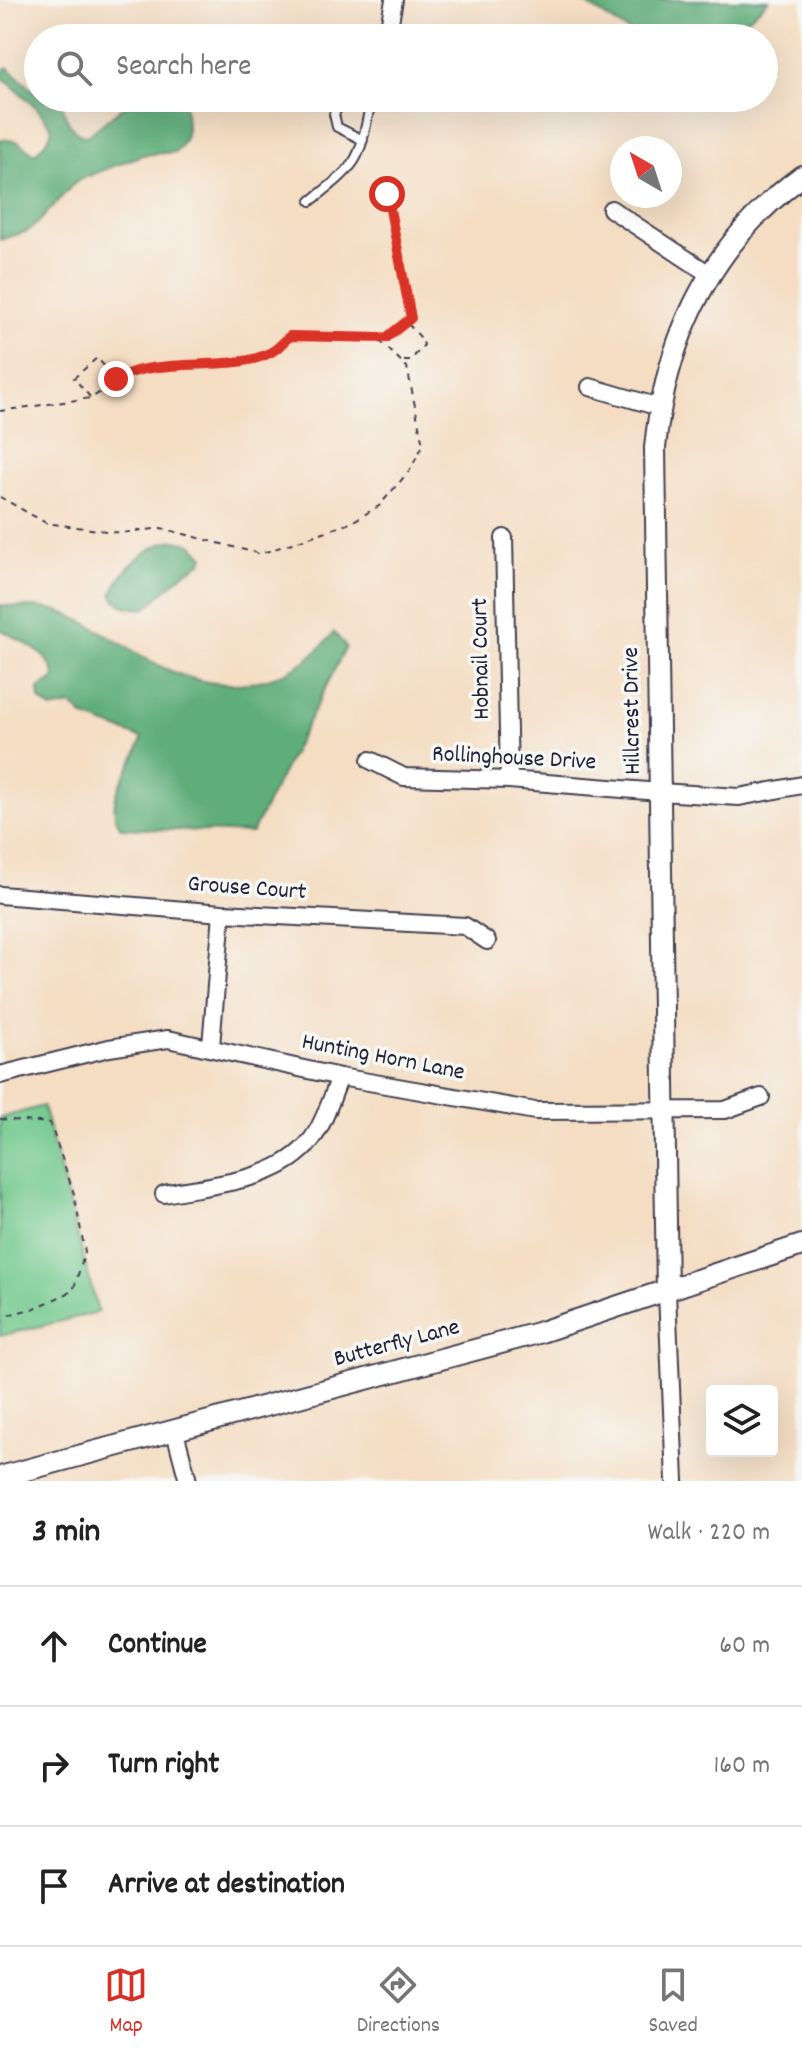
<!DOCTYPE html>
<html lang="en">
<head>
<meta charset="utf-8">
<style>
  :root { --surface:#fff; --page:#f6f6f6; --text:#222; --muted:#767676; --line:#e0e0e0; --accent:#d93025 }
  body { margin:0; font-family:Dekko,sans-serif; background:var(--page); color:var(--text) }
  .controls { position:absolute; right:24px; bottom:24px; display:grid; overflow:hidden; border-radius:8px; box-shadow:0 8px 32px #0002 }
  .controls button { width:72px; height:72px; display:grid; place-items:center; padding:0; border:0; border-bottom:2px solid var(--line); background:var(--surface); color:var(--text); font:40px sans-serif }
  .compass { position:absolute; left:610px; top:136px; width:72px; height:72px; border-radius:50%; background:var(--surface); box-shadow:0 8px 32px #0002; rotate:321deg }
  .stop { position:absolute; width:24px; height:24px; margin:-18px; border:6px solid #d93025; border-radius:50%; background:#fff }
  .stop.end { background:#d93025; border-color:#fff; box-shadow:0 2px 8px #0008 }
  .list { margin:0; padding:0; list-style:none }
  h2 { display:flex; justify-content:space-between; align-items:center; height:104px; margin:0; padding:0 32px; font-size:34px }
  h2 small { font-size:26px; font-weight:400; color:var(--muted) }
  .list li { display:grid; grid-template-columns:52px 1fr auto; gap:24px; align-items:center; box-sizing:border-box; height:120px; padding:0 32px; border-top:2px solid var(--line) }
  .list b { display:block; font-size:30px; white-space:nowrap }
  .list em { font-size:26px; font-style:normal; color:var(--muted) }
  .icon { flex:none; width:44px; height:44px; fill:none; stroke:currentColor; stroke-width:2; stroke-linecap:round; stroke-linejoin:round }
  .map { position:relative; flex:none; width:802px; height:1481px; overflow:hidden }
  .search { position:absolute; background:var(--surface); box-shadow:0 8px 32px #0002; left:24px; right:24px; top:24px; height:88px; display:flex; align-items:center; gap:20px; box-sizing:border-box; padding:0 28px; border-radius:44px; color:var(--muted); font-size:30px }
  .sheet { height:464px; background:var(--surface) }
  nav { display:flex; justify-content:space-around; align-items:center; box-sizing:border-box; height:112px; border-top:2px solid var(--line); background:var(--surface); font-size:22px; color:var(--muted) }
  nav a { display:grid; justify-items:center; gap:4px }
  nav .on { color:var(--accent) }
  .map>svg:first-child { display:block }
</style>
</head>
<body>
<div class="map">
<svg width="802" height="1481" viewBox="0 0 802 1481">
  <rect width="100%" height="100%" fill="#f6f6f2"/>
  <filter id="ink" filterUnits="userSpaceOnUse"><feTurbulence type="fractalNoise" baseFrequency=".0125" numOctaves="2"/><feDisplacementMap in="SourceGraphic" scale="16" xChannelSelector="R" yChannelSelector="G"/><feConvolveMatrix kernelMatrix="1 2 1 2 8 2 1 2 1" color-interpolation-filters="sRGB"/></filter>
  <filter id="wash" filterUnits="userSpaceOnUse"><feTurbulence type="fractalNoise" baseFrequency=".006" numOctaves="4" result="noise"/><feDisplacementMap in="SourceGraphic" scale="32" xChannelSelector="R" yChannelSelector="G"/><feGaussianBlur stdDeviation="1.8" result="paint"/><feColorMatrix in="noise" values="0 0 0 0 0 0 0 0 0 0 0 0 0 0 0 0 0 1.4 0 .05"/><feComposite in="paint" operator="in"/></filter>
  <g filter="url(#wash)">
    <rect width="100%" height="100%" fill="#f4ddc2"/>
    <!-- green -->
    <path fill="#73c98e" stroke="#4a7664" stroke-width="2" d="M43,1106L98,1312L0,1336V1118Z"/>
    <!-- forest -->
    <path fill="#5ead79" stroke="#40685a" stroke-width="2" d="M580,0H769L727,38H639Z
      M7,67C15,73 47,105 50,104C55,104 58,101 62,101C65,119 69,129 86,137C131,102 121,98 183,98C187,121 192,134 176,152L142,155L76,181L38,223L28,231L0,240V139L17,141L35,154L49,138L52,128L36,107L0,75Z
      M177,540L192,544L204,557L201,563L183,574L145,609C131,608 119,608 112,594C121,569 151,542 177,540Z
      M0,605C20,609 41,604 61,612C94,624 121,645 152,662C216,697 288,692 334,632L346,647L252,833L121,828C100,797 135,770 142,738L84,717L72,705L51,709L40,700L39,689L55,678C51,652 21,642 0,629Z"/>
  </g>
  <g filter="url(#ink)">
    <g fill="none" stroke-linecap="round" stroke-linejoin="round">
      <!-- service casing -->
      <g stroke="#423e4f" stroke-width="12">
        <path id="service" d="M311,201C361,161 358,164 371,101L341,102L334,114L337,127L363,140"/>
      </g>
      <!-- minor casing -->
      <g stroke="#423e4f" stroke-width="20">
        <path id="minor" d="M387,38L394,0
          M371,101L372,98
          M611,209L709,274
          M590,387L659,407
          M504,538L509,780
          M370,760L404,777L509,780L660,792L739,797L802,785
          M0,895L222,913L465,926L487,941
          M211,1046L222,913
          M0,1075L109,1048L168,1039L340,1077L535,1111L725,1110L761,1097
          M164,1194C212,1184 280,1182 312,1139C325,1122 332,1096 340,1077
          M667,1293L675,1481
          M175,1432L188,1481"/>
      </g>
      <!-- tertiary casing -->
      <g stroke="#423e4f" stroke-width="24">
        <path id="tertiary" d="M667,1293L655,448C666,337 711,243 802,176
          M0,1477L538,1333L802,1245"/>
      </g>
      <!-- path -->
      <path stroke="#423e4f" stroke-width="2" stroke-dasharray="6 6" stroke-linecap="butt" d="M383,340L411,318L387,194
        M404,361H410L424,345L422,339L408,324
        M90,397L74,378L97,358L116,379
        M0,411L91,398L137,369L248,359L276,349L290,336L368,339L380,341L407,367L423,445L410,470L379,506L350,523L260,554L161,528L121,533L46,523L0,497
        M0,1119L50,1123L74,1194L85,1252L73,1291L35,1308L0,1317"/>
      <!-- service -->
      <use href="#service" stroke="#fff" stroke-width="8"/>
      <!-- minor -->
      <use href="#minor" stroke="#fff" stroke-width="16"/>
      <!-- tertiary -->
      <use href="#tertiary" stroke="#fff" stroke-width="20"/>
    </g>
  </g>
  <g fill="none" stroke-linecap="round" stroke-linejoin="round" filter="url(#ink)">
    <!-- route -->
    <path stroke="#d93025" stroke-width="10" d="M116,379C161,354 242,375 276,349C281,345 285,340 290,336L386,338L411,318L387,194"/>
  </g>
  <g text-anchor="middle" dominant-baseline="central" stroke-width="7" stroke-linejoin="round" paint-order="stroke">
    <!-- street labels -->
    <g font-size="24" fill="#22223b" stroke="#f6f6f2">
      <text transform="translate(482 659) rotate(-91)">Hobnail Court</text>
      <text transform="translate(633 711) rotate(-91)">Hillcrest Drive</text>
      <text transform="translate(514 759) rotate(3)">Rollinghouse Drive</text>
      <text transform="translate(247 889) rotate(4)">Grouse Court</text>
      <text transform="translate(383 1058) rotate(11)">Hunting Horn Lane</text>
      <text transform="translate(397 1344) rotate(-15)">Butterfly Lane</text>
    </g>
  </g>
</svg>
<div class="controls">
<button><svg class="icon" aria-label="layers" viewBox="0 0 24 24"><path d="M12 4l9 5-9 5-9-5zM3 14l9 5 9-5"/></svg></button>
</div>
<svg class="compass" viewBox="-18 -18 36 36"><path d="M0-13l5 13h-10z" fill="#e53935"/><path d="M0 13l5-13h-10z" fill="#767676"/></svg>
<div class="stop" style="left:387px;top:194px"></div>
<div class="stop end" style="left:116px;top:379px"></div>
<div class="search"><svg class="icon" aria-label="search" viewBox="0 0 24 24"><circle cx="10" cy="10" r="6"/><path d="M15 15l6 6"/></svg>Search here</div>
</div>
<section class="sheet">
<h2>3 min<small>Walk · 220 m</small></h2>
<ul class="list">
<li><svg class="icon" aria-label="ahead" viewBox="0 0 24 24"><path d="M12 20V5M6 11l6-6 6 6"/></svg><div><b>Continue</b></div><em>60 m</em></li>
<li><svg class="icon" aria-label="right" viewBox="0 0 24 24"><path d="M7 20v-9h11M14 6l5 5-5 5"/></svg><div><b>Turn right</b></div><em>160 m</em></li>
<li><svg class="icon" aria-label="arrive" viewBox="0 0 24 24"><path d="M6 21V4h12l-3 4 3 4H6"/></svg><div><b>Arrive at destination</b></div></li>
</ul>
</section>
<nav>
<a class="on"><svg class="icon" aria-label="map" viewBox="0 0 24 24"><path d="M3 6l6-2 6 2 6-2v14l-6 2-6-2-6 2zM9 4v14M15 6v14"/></svg>Map</a>
<a><svg class="icon" aria-label="directions" viewBox="0 0 24 24"><path d="M12 3l9 9-9 9-9-9zM9 14v-3h6M13 9l2 2-2 2"/></svg>Directions</a>
<a><svg class="icon" aria-label="saved" viewBox="0 0 24 24"><path d="M7 4h10v16l-5-4-5 4z"/></svg>Saved</a>
</nav>
</body>
</html>
